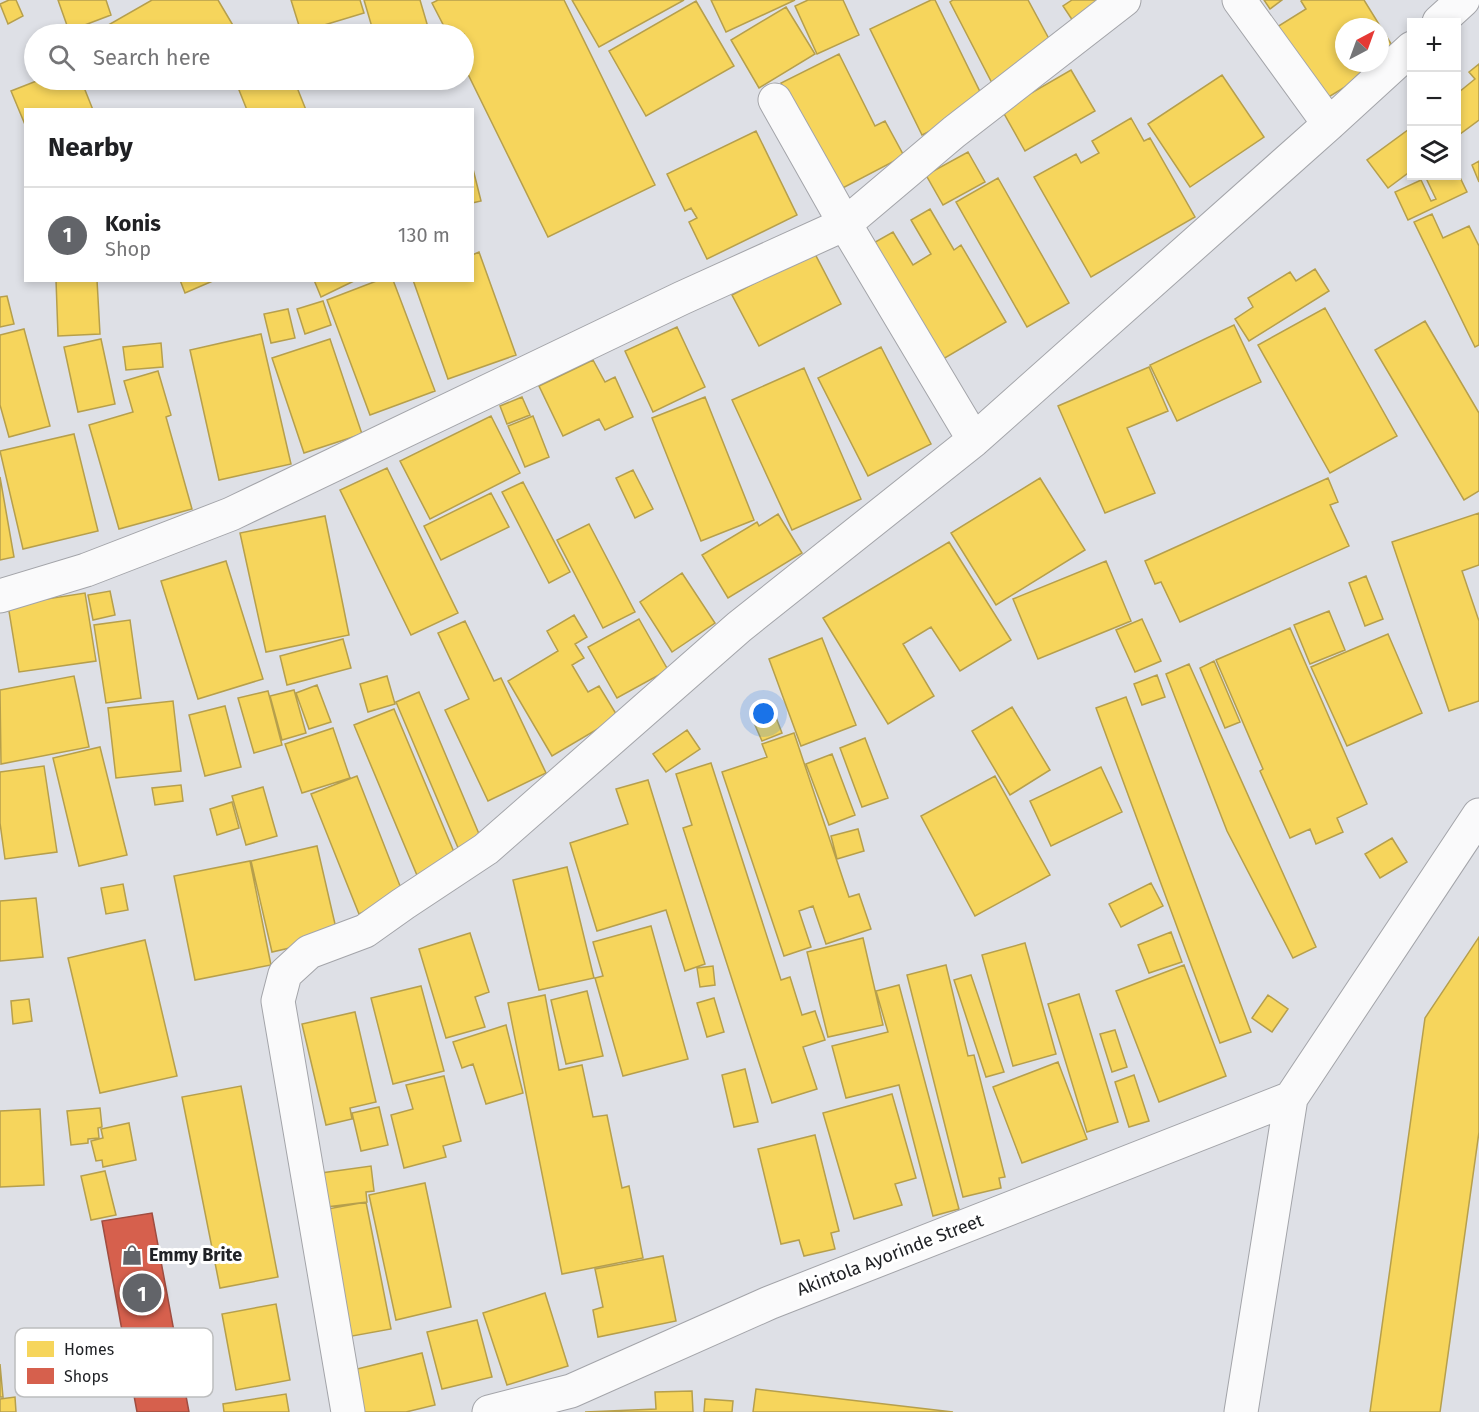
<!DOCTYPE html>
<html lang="en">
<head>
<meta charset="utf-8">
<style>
  :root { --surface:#fff; --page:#f2f2f2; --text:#202124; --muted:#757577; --line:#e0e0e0; --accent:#626469 }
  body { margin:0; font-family:"Fira Sans",sans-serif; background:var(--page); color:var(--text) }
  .controls { position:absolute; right:18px; top:18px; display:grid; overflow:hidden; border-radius:0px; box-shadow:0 3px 9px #0003 }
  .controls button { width:54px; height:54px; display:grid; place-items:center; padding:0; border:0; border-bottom:2px solid var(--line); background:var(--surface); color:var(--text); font:30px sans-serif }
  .compass { position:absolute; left:1335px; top:18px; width:54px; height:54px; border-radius:50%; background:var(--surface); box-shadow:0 3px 9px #0003; rotate:41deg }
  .you { position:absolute; left:764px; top:714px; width:21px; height:21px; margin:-15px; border:4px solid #fff; border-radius:50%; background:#1a73e8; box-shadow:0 0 0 9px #1a73e833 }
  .badge { display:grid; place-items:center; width:39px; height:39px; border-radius:50%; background:var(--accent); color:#fff; font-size:20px; font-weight:700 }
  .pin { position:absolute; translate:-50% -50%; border:3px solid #fff; box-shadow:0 2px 6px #0006 }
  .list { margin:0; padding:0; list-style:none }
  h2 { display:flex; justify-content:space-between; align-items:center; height:78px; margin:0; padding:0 24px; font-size:26px }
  h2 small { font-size:20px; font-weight:400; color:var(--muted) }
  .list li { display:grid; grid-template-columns:39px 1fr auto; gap:18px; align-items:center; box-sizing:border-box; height:96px; padding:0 24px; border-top:2px solid var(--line) }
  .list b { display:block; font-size:22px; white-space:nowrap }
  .list p { margin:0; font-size:20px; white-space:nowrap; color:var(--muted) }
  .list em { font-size:20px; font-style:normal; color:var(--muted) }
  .icon { flex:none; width:33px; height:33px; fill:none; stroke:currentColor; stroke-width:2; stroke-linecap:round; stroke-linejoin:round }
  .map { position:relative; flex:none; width:1479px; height:1412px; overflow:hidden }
  .search { position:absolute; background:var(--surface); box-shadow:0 3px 9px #0003; left:24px; top:24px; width:450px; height:66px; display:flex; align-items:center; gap:15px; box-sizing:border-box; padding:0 21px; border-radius:33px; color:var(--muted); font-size:22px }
  .panel { position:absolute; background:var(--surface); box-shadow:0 3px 9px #0003; left:24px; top:108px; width:450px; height:174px; border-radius:0px }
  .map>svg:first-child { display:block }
</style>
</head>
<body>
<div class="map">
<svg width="1479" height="1412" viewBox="0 0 1479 1412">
  <rect width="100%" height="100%" fill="#dee0e6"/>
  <!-- homes -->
  <path fill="#f6d55c" stroke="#b69f4c" stroke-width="1.5" fill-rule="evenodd" d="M9,0H16L23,16L8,24L0,4Z
    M58,0H106L111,15L69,31Z
    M152,0H218L234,27L220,34H97L96,32Z
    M291,0H360L364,13L301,32Z
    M364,0H420L430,34H374Z
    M438,0H564L655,185L548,237L464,66V34H448L432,3Z
    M572,0H684L599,47Z
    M711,0H795L726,32Z
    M808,0H843L859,35L817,54L795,6Z
    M931,0H935L986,104L922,135L870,29Z
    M953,0H1028L1055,50L992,83L950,2Z
    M1072,0H1107L1077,27L1063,6Z
    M1264,0H1282L1270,9Z
    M1302,0H1364L1398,55L1322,101L1277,27L1306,9L1301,1ZM1344,27H1380V63H1344Z
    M696,1L734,66L646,116L609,51Z
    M786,7L815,54L759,88L731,40Z
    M839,54L875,126L885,121L904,156L837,191L781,83Z
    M1479,64V120L1456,137V89L1459,92L1475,79L1469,72Z
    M1071,70L1095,111L1025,151L1002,110Z
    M1222,75L1264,137L1190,187L1148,124Z
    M39,80H81L93,110H26V127L11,91Z
    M123,80H140L127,87Z
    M235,80H294L306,110H247Z
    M387,80H419L390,88Z
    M1131,118L1144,141L1150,138L1195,217L1091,277L1034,177L1076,154L1081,163L1099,153L1092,141Z
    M1412,127V170L1388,188L1367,160Z
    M756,131L797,215L707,259L689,222L697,218L691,208L685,211L667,174Z
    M968,152L985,182L943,205L926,175Z
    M1479,161V182L1472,165Z
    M473,169L481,201L472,203V170Z
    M1456,169L1467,192L1408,220L1395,192L1421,180L1431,201L1436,199L1425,176H1456Z
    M998,178L1069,303L1027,327L956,202Z
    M930,209L954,250L961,245L1006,322L938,362L870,245L893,232L913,265L931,254L911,220Z
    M1432,214L1443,238L1469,226L1479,246V345L1475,347L1414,222Z
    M479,252L516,355L448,379L413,280H472V255Z
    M814,252L841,304L759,346L732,295Z
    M1315,269L1329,291L1249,341L1235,319L1253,307L1248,298L1290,272L1296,281Z
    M56,280H97L100,334L58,336Z
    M180,280H215L185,293Z
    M314,280H356L321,297Z
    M379,280H393L435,391L370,415L327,300Z
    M7,296L14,324L0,327V297Z
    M323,301L331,325L305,334L297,309Z
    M1325,308L1397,436L1330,473L1258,345Z
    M288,309L295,338L271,343L264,314Z
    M1425,321L1479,413V491L1464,500L1375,350Z
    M1234,325L1261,382L1177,421L1150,365Z
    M677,327L705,387L653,412L625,351Z
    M24,329L50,426L9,437L0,405V335Z
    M261,334L291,464L219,480L190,350Z
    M101,339L115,404L78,412L64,347Z
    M330,339L362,434L304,453L272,358Z
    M161,343L163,367L126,370L123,347Z
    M881,347L931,444L868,476L818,378Z
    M593,360L605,382L615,377L633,417L605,430L599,419L563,436L539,386Z
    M1149,367L1168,411L1127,428L1155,493L1105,513L1058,406Z
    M804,368L861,499L792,530L732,400Z
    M158,371L171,415L166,417L192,509L119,529L89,425L133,412L124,381Z
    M522,397L530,415L507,424L500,406Z
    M705,397L754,520L701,541L652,418Z
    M491,416L520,473L430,519L400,461Z
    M533,416L549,457L525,467L508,426Z
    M74,434L98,531L23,549L0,451Z
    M387,468L458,613L411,635L340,490Z
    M633,470L653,509L635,518L616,478Z
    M0,477L14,557L0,560Z
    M1040,478L1085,550L996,605L951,533Z
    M1328,478L1338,502L1330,505L1349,546L1180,622L1161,582L1155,584L1145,561Z
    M523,482L570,572L549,583L502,492Z
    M491,493L509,527L441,560L424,526Z
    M1479,513V565L1462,571L1479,621V701L1449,711L1392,542Z
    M778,514L802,553L728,598L702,555L757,522L759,526Z
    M325,516L349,635L266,652L240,533Z
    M589,524L635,612L603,628L557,540Z
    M949,542L1011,640L960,671L931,627L903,644L934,696L888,724L823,618Z
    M226,561L263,679L198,699L161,581Z
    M1106,561L1131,621L1038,659L1013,599Z
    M682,573L715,623L672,652L640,602Z
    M1366,576L1383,619L1365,626L1349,583Z
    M110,591L115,615L93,620L88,595Z
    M85,593L96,661L19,672L8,605Z
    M1329,611L1345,650L1310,664L1294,625Z
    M574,615L587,637L575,644L584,658L572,665L588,692L599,686L618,717L552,756L508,681L558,651L547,631Z
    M639,619L668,670L617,698L588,647Z
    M1142,619L1161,661L1135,672L1116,630Z
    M130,620L141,698L106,703L94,625Z
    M465,621L494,681L501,678L546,773L488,801L445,710L469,699L438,633Z
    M1290,628L1367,804L1337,818L1343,832L1316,844L1310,829L1290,838L1260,771L1263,769L1216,660Z
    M1388,634L1422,713L1347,746L1311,667Z
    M822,638L856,725L801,746L769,659Z
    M343,639L351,668L287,685L280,656Z
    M1214,661L1240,722L1225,728L1200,668Z
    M1189,664L1316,947L1293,958L1227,831L1166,674Z
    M1157,675L1165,697L1142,705L1134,684Z
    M74,676L89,747L1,764L0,690Z
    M387,676L395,704L368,712L360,684Z
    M317,685L331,722L309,729L296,693Z
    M294,690L306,733L282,740L270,696Z
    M268,691L282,745L254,753L238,698Z
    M419,692L482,841L459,850L396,702Z
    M1126,697L1251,1032L1220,1043L1096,708Z
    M173,701L181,771L116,778L108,708Z
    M225,706L241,767L205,776L189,715Z
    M772,707L782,733L762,741L751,716Z
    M1012,707L1050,770L1010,795L972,731Z
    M394,709L459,864L419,880L354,725Z
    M333,728L350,778L302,793L285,744Z
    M687,730L700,749L666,772L653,754Z
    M794,733L849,897L859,894L871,929L826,944L813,906L799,911L811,947L784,956L722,772L767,757L762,744Z
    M865,738L888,798L862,807L840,748Z
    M100,747L127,855L79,866L53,758Z
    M832,754L855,815L829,825L806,764Z
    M711,763L781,980L790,977L802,1015L815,1011L825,1040L803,1047L817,1089L772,1103L683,828L692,825L676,774Z
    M44,766L57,852L5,859L0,823V772Z
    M1101,767L1122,812L1051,846L1030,801Z
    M357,776L404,896L359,914L311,794Z
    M995,776L1050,875L975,916L921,816Z
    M648,780L705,964L685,971L666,910L597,931L570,843L628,824L616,789Z
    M181,785L183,801L155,805L152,788Z
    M263,787L277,836L246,845L232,796Z
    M232,802L239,828L217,835L210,809Z
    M858,829L864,851L837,859L831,836Z
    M1392,838L1407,862L1380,878L1365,854Z
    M317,846L338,937L272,952L251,861Z
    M250,861L271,965L195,980L174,876Z
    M567,867L594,978L539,990L513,880Z
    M1151,883L1163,906L1121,927L1109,904Z
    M123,884L128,910L106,914L101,888Z
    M36,898L43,957L0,961V901Z
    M651,926L688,1059L623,1076L595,978L603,976L593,942Z
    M1171,932L1182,962L1149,973L1138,945Z
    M470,933L489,992L475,997L485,1027L446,1038L419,949Z
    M1479,937V1132L1440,1412H1370L1425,1018Z
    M863,938L883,1025L828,1037L807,952Z
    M145,940L177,1076L100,1093L68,958Z
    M1025,943L1056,1054L1013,1066L982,955Z
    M946,965L968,1056L974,1055L1005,1177L999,1178L1001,1188L963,1197L907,975Z
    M1184,965L1226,1076L1159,1102L1116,991Z
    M713,966L715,985L700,987L697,968Z
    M971,975L1004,1072L986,1077L954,980Z
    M899,985L959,1209L933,1216L899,1085L846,1098L832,1046L888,1032L876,991Z
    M421,986L444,1071L393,1084L371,998Z
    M587,991L603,1056L566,1064L551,1000Z
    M1079,994L1118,1122L1087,1132L1048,1004Z
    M545,995L559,1070L582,1065L593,1117L607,1115L622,1188L629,1186L643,1258L562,1274L508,1003Z
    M1268,995L1288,1009L1272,1032L1252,1018Z
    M714,998L724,1032L707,1037L697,1003Z
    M29,999L32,1021L13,1024L11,1001Z
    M355,1012L376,1102L350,1108L352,1119L326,1125L302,1024Z
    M506,1025L523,1093L486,1104L473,1064L462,1068L453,1042Z
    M1115,1030L1127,1067L1112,1072L1100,1034Z
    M1058,1062L1087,1139L1022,1163L993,1087Z
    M745,1069L758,1122L734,1127L722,1075Z
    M1134,1075L1149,1121L1129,1127L1115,1082Z
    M444,1076L461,1141L443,1146L446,1157L404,1168L391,1115L413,1109L406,1085Z
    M241,1086L278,1277L220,1288L182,1097Z
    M892,1094L916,1178L895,1184L902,1205L854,1219L823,1113Z
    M379,1107L388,1145L361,1151L352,1113Z
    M100,1108L102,1127L98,1128L99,1138L88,1139V1143L71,1145L67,1111Z
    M40,1109L44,1185L0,1187V1111Z
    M129,1123L136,1160L103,1167L102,1160L96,1161L91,1141L103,1138L101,1129Z
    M815,1135L839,1231L831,1233L835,1249L804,1256L799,1240L781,1244L758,1149Z
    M371,1166L374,1191L366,1192L367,1202L318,1208L314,1174Z
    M105,1171L116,1215L91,1220L81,1176Z
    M425,1183L451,1307L396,1320L369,1195Z
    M366,1202L391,1329L347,1337L322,1210Z
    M663,1256L676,1321L598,1337L593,1310L603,1307L595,1269Z
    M545,1293L568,1366L507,1385L483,1313Z
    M276,1304L290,1380L236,1390L222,1314Z
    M477,1320L492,1377L442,1389L427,1332Z
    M422,1353L435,1405L406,1412H360L349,1371Z
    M0,1364L3,1397H0Z
    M756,1389L953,1412H753Z
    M692,1391L693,1412H585L656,1409L655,1392Z
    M286,1394L289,1412H224L223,1404Z
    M15,1397L16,1412H0V1399Z
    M705,1399L733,1401L732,1412H704Z"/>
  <!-- shops -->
  <path fill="#d6604d" stroke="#9f4d41" stroke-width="1.5" d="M152,1213L189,1412H137L121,1325L102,1221Z"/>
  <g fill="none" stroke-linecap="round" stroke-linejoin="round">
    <!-- minor casing -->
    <g stroke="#a3a4a9" stroke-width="35">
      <path id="minor" d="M1239,0L1329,124
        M1439,22L1463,0
        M775,100L845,224L974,440
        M0,596L86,570L231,514L682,298L845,224L954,132L1124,0
        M348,1412L278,1001L285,974L309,952L365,931L403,904L486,849L739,627L974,440L1329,124L1412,48
        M489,1412L571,1391L769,1303L1291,1098
        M1241,1412L1291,1098L1479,815"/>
    </g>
    <!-- minor -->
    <use href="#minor" stroke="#fafafb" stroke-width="33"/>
  </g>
  <!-- icons -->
  <defs>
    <g id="shop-bare" transform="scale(1.62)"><path d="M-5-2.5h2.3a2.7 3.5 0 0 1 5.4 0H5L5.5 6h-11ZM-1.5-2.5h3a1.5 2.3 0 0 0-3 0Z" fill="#626469" stroke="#fff" stroke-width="2.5" paint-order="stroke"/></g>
  </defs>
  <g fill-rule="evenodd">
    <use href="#shop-bare" x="132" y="1255"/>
  </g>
  <g text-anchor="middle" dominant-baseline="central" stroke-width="6" stroke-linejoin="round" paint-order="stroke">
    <!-- poi labels -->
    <g font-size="18" font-weight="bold" fill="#202226" stroke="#fff" text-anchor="start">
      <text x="149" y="1255">Emmy Brite</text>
    </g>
    <!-- street labels -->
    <g font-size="18" fill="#202226" stroke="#fff">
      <text transform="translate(890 1255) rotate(-21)">Akintola Ayorinde Street</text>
    </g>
  </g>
  <!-- legend -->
  <rect x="15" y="1328" width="198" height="69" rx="9" fill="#fff" stroke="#bcbdbe" stroke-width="1.5"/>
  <rect x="27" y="1341" width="27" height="16" fill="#f6d55c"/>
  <rect x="27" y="1368" width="27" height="16" fill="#d6604d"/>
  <g font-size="16" fill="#202226">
    <text x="64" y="1355">Homes</text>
    <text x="64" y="1382">Shops</text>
  </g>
</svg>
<div class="controls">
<button>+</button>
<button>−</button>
<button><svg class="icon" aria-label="layers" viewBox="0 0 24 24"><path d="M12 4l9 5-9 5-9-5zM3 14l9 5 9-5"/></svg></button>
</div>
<svg class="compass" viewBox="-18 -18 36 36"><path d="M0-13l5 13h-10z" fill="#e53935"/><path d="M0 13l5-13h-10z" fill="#757577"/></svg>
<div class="you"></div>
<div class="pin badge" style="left:142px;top:1293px">1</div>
<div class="search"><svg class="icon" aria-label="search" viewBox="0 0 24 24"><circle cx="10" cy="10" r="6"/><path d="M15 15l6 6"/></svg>Search here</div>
<section class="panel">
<h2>Nearby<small></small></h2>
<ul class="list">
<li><span class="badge">1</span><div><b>Konis</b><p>Shop</p></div><em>130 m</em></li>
</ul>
</section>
</div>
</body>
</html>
